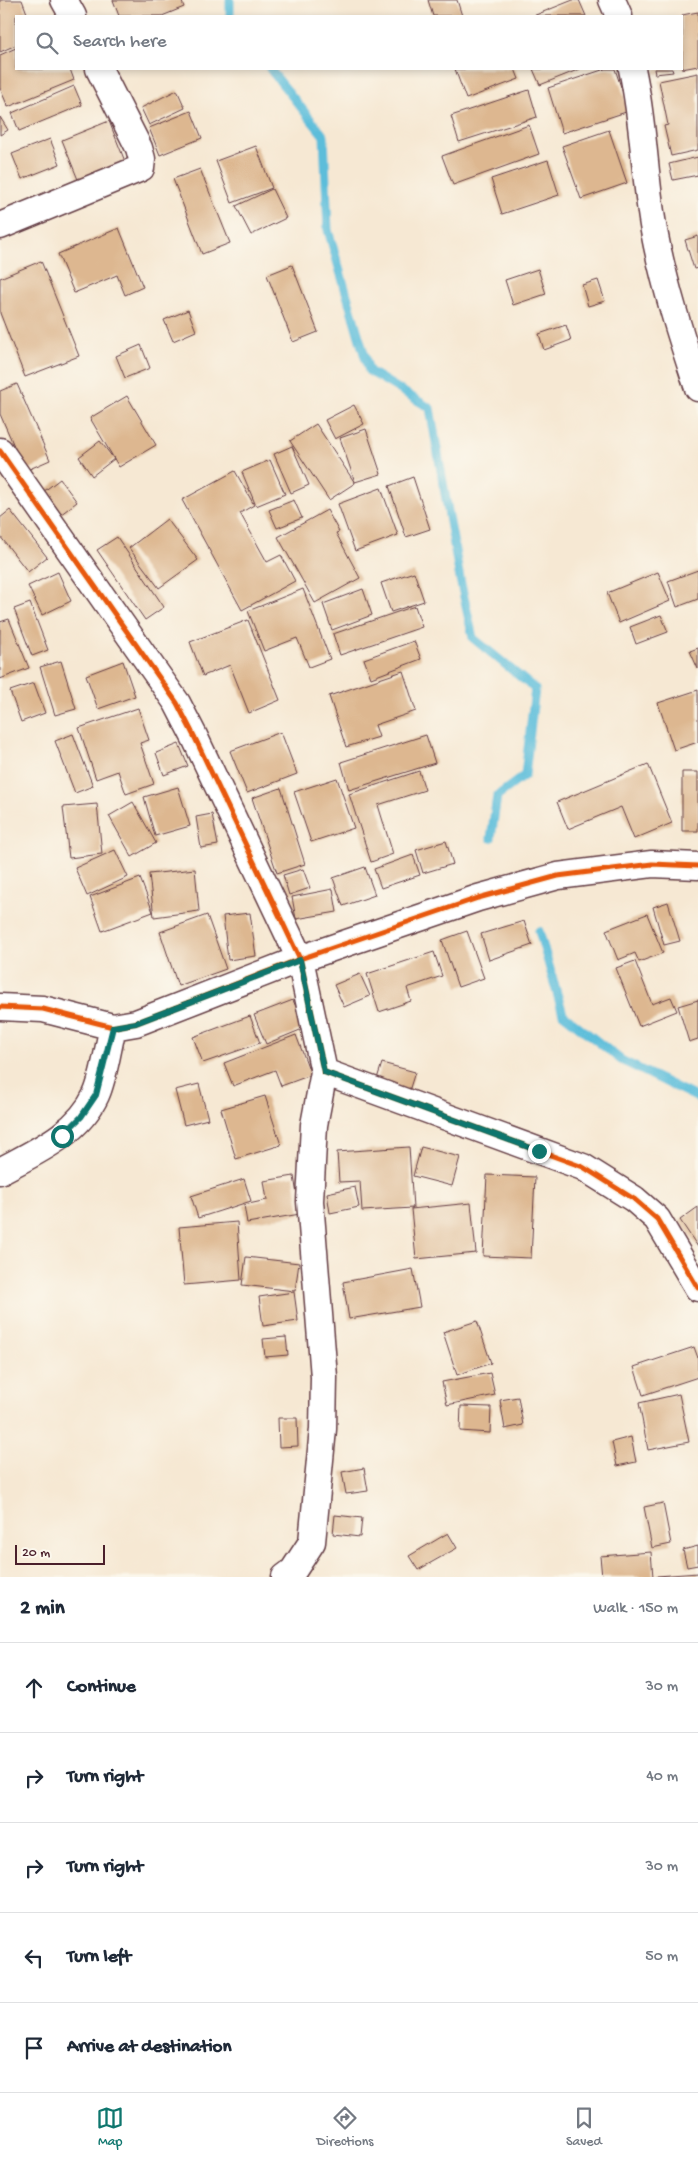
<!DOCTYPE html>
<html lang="en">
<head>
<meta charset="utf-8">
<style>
  :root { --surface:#fff; --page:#f2f2f3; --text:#1f2937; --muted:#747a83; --line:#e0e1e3; --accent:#0f766e }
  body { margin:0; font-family:"Gochi Hand",sans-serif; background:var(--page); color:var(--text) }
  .scale { position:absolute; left:15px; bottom:12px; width:90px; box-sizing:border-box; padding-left:5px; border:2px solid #4a1f2b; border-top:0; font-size:14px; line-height:18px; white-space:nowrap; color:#4a1f2b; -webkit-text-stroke:4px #fbf7ec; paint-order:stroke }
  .stop { position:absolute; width:15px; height:15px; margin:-11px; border:4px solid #0f766e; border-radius:50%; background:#fff }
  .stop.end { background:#0f766e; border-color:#fff; box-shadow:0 1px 5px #0008 }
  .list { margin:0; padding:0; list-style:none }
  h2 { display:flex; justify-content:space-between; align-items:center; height:65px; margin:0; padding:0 20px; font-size:21px }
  h2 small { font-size:16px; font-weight:400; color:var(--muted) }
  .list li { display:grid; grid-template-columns:32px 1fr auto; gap:15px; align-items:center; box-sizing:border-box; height:90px; padding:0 20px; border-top:1px solid var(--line) }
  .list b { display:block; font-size:19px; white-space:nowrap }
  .list em { font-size:16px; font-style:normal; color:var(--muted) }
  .icon { flex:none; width:28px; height:28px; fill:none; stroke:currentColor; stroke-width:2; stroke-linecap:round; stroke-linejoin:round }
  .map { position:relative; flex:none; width:698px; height:1577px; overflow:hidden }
  .search { position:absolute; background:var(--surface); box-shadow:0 2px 8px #0003; left:15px; right:15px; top:15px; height:55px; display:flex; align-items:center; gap:12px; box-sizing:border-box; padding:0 18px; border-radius:0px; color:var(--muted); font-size:19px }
  .sheet { height:515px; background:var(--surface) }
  nav { display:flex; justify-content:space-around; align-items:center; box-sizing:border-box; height:70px; border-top:1px solid var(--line); background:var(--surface); font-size:14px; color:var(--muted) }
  nav a { display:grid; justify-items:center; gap:2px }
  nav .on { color:var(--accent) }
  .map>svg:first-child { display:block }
</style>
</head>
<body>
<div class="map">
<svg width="698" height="1577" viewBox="0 0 698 1577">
  <rect width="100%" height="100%" fill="#fbf7ec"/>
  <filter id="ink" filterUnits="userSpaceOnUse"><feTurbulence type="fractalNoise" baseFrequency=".02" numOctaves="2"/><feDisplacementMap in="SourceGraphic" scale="10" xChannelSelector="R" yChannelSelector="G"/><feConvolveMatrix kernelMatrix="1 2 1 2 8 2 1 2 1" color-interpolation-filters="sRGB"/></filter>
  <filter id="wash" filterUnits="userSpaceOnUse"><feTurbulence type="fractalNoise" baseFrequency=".0096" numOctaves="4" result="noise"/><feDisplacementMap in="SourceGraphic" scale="20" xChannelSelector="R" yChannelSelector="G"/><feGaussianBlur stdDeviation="1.12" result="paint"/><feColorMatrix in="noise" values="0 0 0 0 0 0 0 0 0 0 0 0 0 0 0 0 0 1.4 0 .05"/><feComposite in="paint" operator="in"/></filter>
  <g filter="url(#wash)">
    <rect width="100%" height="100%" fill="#f6e8d3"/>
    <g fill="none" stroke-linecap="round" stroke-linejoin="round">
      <!-- stream -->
      <path stroke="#5bbdda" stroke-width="9" d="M230,0V16
        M270,69L324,136L328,230L369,371L430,408L460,579L473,638L535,689L525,775L497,796L491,838
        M539,931L563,1014L621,1060L698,1098"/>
    </g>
    <g id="blocks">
      <!-- building -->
      <path fill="#ddb790" d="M0,0H22L28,16H16V45L0,52Z
        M113,0H181L184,7L162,16H119Z
        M428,0H457L462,16H433Z
        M573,0H579L586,16H533Z
        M698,12V66L682,69V15Z
        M16,48V69H70L74,80L8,107L0,88V55Z
        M455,69H515L519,79L466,99Z
        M533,69H580L540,85Z
        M605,69H615L629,111L562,133L548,88Z
        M654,69H672L673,72L655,74Z
        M698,73V150L671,156L664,126L668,125L659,81Z
        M74,86L82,105L19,131L12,113Z
        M177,90L185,108L149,125L141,108Z
        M529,90L537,117L459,142L451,116Z
        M191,111L202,138L160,155L149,128Z
        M0,117L8,130L0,135Z
        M109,121L128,169L81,187L62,140Z
        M529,125L539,154L453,185L442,156Z
        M609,130L627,183L581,199L562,146Z
        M50,139L60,164L22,179L12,154Z
        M256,146L272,188L232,203L216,161Z
        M698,157V175L673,180L669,164Z
        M548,160L559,195L502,214L491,179Z
        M200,169L230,243L202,254L173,179Z
        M272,189L286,218L251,235L236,206Z
        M119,228L143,287L125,295L117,275L74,293L58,254Z
        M698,236V268L694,269L685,240Z
        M41,261L79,356L25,377L0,313V278Z
        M292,265L318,332L293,342L267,275Z
        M538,269L546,294L513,305L505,280Z
        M598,280L605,301L588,306L582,285Z
        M188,310L196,331L173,341L164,320Z
        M566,325L571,340L544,350L539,334Z
        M141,345L150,368L125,378L116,356Z
        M17,384L50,460L25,471L0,414V391Z
        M127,396L156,445L119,467L90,418Z
        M354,405L364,424L335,439L325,420Z
        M316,424L355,483L329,500L290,441Z
        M366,429L381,474L355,482L340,438Z
        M100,441L114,459L92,476L79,457Z
        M292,446L309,485L291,493L274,454Z
        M270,460L285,494L256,506L242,472Z
        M235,471L254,505L240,513L267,562L281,555L295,581L242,610L182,500Z
        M413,477L430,529L406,537L389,486Z
        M60,479L77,502L60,515L43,492Z
        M381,488L398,535L355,551L338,504Z
        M294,500L302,518L277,528L269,510Z
        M10,510L47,557L28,572L0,536V518Z
        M327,510L339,532L336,533L360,578L315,603L278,537Z
        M167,519L198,560L159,588L129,548Z
        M117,537L164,607L145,620L97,550Z
        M698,570V599L677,607L668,581Z
        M58,572L71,601L42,615L28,586Z
        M414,572L424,601L391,612L381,583Z
        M658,572L670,601L619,623L607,593Z
        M303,589L330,659L309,667L297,638L264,651L248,611Z
        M363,589L372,615L332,630L323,604Z
        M30,603L48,650L32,656L14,609Z
        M415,606L422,627L340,655L333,634Z
        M661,615L668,632L636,644L630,627Z
        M9,619L29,668L0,679V622Z
        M248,620L280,700L249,713L230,665L203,676L190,642Z
        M414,641L421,659L371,678L364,659Z
        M698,648V669L690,651Z
        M61,661L76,709L55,715L40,667Z
        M123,661L135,696L98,709L86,675Z
        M403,671L416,711L375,725L379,737L346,747L329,696Z
        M34,683L45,713L21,722L10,691Z
        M698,690V742L674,750L658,703Z
        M138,708L149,740L140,743L154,784L126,794L118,771L96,779L79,728Z
        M281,732L297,774L247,793L230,751Z
        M73,734L93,786L75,793L55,741Z
        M426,735L435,763L349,790L341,762Z
        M179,744L188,766L164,775L156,753Z
        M648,764L672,823L634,839L621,807L568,829L557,802Z
        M419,771L425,790L378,805L393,854L371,862L349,794Z
        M682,772H698V831H682Z
        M337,778L354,828L311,842L294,792Z
        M178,787L190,826L155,836L144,797Z
        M281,788L305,864L277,873L252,798Z
        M133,802L156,843L132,857L109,816Z
        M97,804L102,854L69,858L63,807Z
        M212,814L218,845L201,848L196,817Z
        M446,841L453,864L423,873L416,850Z
        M115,850L128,877L87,896L75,868Z
        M413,855L420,875L381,888L374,869Z
        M365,867L375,895L343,906L333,878Z
        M195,869L199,911L154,917L149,874Z
        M303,869L310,888L289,895L283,875Z
        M140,878L153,912L102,931L90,897Z
        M333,889L337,912L296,919L292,897Z
        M668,902L680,941L664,945L653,907Z
        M250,913L256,956L228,960L223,916Z
        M647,914L663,953L639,962L635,953L618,960L606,930Z
        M207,915L226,969L178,986L160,932Z
        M524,921L532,945L489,960L481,934Z
        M467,931L484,978L458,987L442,940Z
        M434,952L442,976L407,988L411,1001L379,1012L367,974Z
        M635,961L652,1004L671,997L677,1011L639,1026L616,968Z
        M360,974L370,996L344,1007L334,985Z
        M293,1000L305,1028L266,1044L254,1015Z
        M698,1000V1039L689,1042L678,1006Z
        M250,1016L260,1043L203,1063L193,1037Z
        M296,1035L311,1075L281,1086L275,1070L233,1086L224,1063Z
        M382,1063L415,1072L409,1091L376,1082Z
        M199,1084L208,1119L184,1125L175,1090Z
        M265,1096L281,1145L236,1159L221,1109Z
        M409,1147L413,1208L362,1211L360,1181L339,1182L337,1152Z
        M421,1147L460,1157L452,1186L413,1176Z
        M487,1175L535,1177L531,1258L483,1256Z
        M294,1176L300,1214L247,1223L244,1205L267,1200L264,1181Z
        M244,1179L251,1201L198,1218L191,1196Z
        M355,1187L359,1207L330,1213L327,1193Z
        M471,1203L476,1253L416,1259L411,1209Z
        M698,1207V1247L680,1220Z
        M237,1222L241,1280L184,1285L179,1227Z
        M246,1257L299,1263L295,1291L242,1285Z
        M413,1269L420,1307L349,1319L343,1282Z
        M294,1292L298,1321L263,1326L259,1297Z
        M477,1321L491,1363L457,1375L443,1332Z
        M286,1337L288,1355L265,1357L263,1339Z
        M694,1347L698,1358V1377L643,1395L634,1367Z
        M490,1373L495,1395L447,1405L442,1382Z
        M679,1394L689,1442L648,1450L639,1403Z
        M518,1397L523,1425L505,1429L500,1400Z
        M461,1406L491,1407L490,1433L460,1431Z
        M278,1418H297L298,1446L279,1447Z
        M631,1437L636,1462L617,1466L612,1442Z
        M364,1468L368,1491L346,1494L342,1472Z
        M663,1503L671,1544L652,1548L644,1507Z
        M335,1515L362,1518L360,1537L333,1534Z
        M448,1533L457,1548L418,1570L409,1556Z
        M698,1546V1565L687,1567L683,1550Z
        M651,1552L653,1577H602L600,1556Z
        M698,1573V1577H657V1576Z"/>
    </g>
  </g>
  <g filter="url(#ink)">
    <use href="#blocks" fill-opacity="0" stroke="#643d44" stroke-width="1"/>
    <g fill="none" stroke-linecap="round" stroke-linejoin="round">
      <!-- minor casing -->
      <g stroke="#643d44" stroke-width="29">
        <path id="minor" d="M64,0L73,16
          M612,0L619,16
          M632,69C644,122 644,177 654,231C664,284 681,337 698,388
          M0,226L141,168L142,159L139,148L99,69
          M0,451L177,703L195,738L300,959L324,1072L583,1167L634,1199L657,1219L698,1288
          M0,1007L43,1009L113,1027L136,1023L300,959L478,898L558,876L652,864L698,866
          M0,1171C35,1152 78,1134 96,1095C104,1078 108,1047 113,1027
          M285,1577L293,1571L312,1542L323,1429L324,1377L310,1201L314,1125L324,1072"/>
      </g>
      <!-- minor -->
      <use href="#minor" stroke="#fff" stroke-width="26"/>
      <!-- cycleway casing -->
      <g stroke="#fbf7ec" stroke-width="8">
        <path id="cycleway" d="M0,451L177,703L195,738L300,959L324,1072L583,1167L634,1199L657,1219L698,1288
          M0,1007L43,1009L113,1027L136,1023L300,959L478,898L558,876L652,864L698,866"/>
      </g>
      <!-- cycleway -->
      <use href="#cycleway" stroke="#e8590c" stroke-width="5"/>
    </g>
  </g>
  <g fill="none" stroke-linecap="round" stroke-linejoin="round" filter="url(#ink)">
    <!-- route -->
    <path stroke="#0f766e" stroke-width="6" d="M62,1136L81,1117L96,1095L113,1027L136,1023L300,960L324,1072L539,1151"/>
  </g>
</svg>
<div class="scale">20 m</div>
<div class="stop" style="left:62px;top:1136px"></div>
<div class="stop end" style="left:539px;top:1151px"></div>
<div class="search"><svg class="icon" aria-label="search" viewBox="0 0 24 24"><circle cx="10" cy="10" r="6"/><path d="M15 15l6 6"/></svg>Search here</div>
</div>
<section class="sheet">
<h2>2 min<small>Walk · 150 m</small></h2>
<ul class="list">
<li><svg class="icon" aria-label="ahead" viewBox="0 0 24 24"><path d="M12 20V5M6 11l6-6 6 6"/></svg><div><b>Continue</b></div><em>30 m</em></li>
<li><svg class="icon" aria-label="right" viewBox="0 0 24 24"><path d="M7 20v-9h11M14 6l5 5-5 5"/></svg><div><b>Turn right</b></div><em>40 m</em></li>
<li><svg class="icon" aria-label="right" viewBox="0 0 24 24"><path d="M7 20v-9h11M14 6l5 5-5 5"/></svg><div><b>Turn right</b></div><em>30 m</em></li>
<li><svg class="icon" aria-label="left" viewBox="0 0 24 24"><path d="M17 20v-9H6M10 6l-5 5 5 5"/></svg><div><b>Turn left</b></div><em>50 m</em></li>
<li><svg class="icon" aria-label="arrive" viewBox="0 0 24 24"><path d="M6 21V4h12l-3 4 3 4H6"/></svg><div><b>Arrive at destination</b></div></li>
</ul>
</section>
<nav>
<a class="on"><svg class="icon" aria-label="map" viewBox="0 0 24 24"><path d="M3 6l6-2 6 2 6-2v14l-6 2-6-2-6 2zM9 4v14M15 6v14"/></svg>Map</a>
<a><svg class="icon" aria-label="directions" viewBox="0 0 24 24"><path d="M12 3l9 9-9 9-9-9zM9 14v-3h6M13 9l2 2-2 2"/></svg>Directions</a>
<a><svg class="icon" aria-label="saved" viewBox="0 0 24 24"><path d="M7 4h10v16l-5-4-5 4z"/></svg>Saved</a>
</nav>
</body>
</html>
